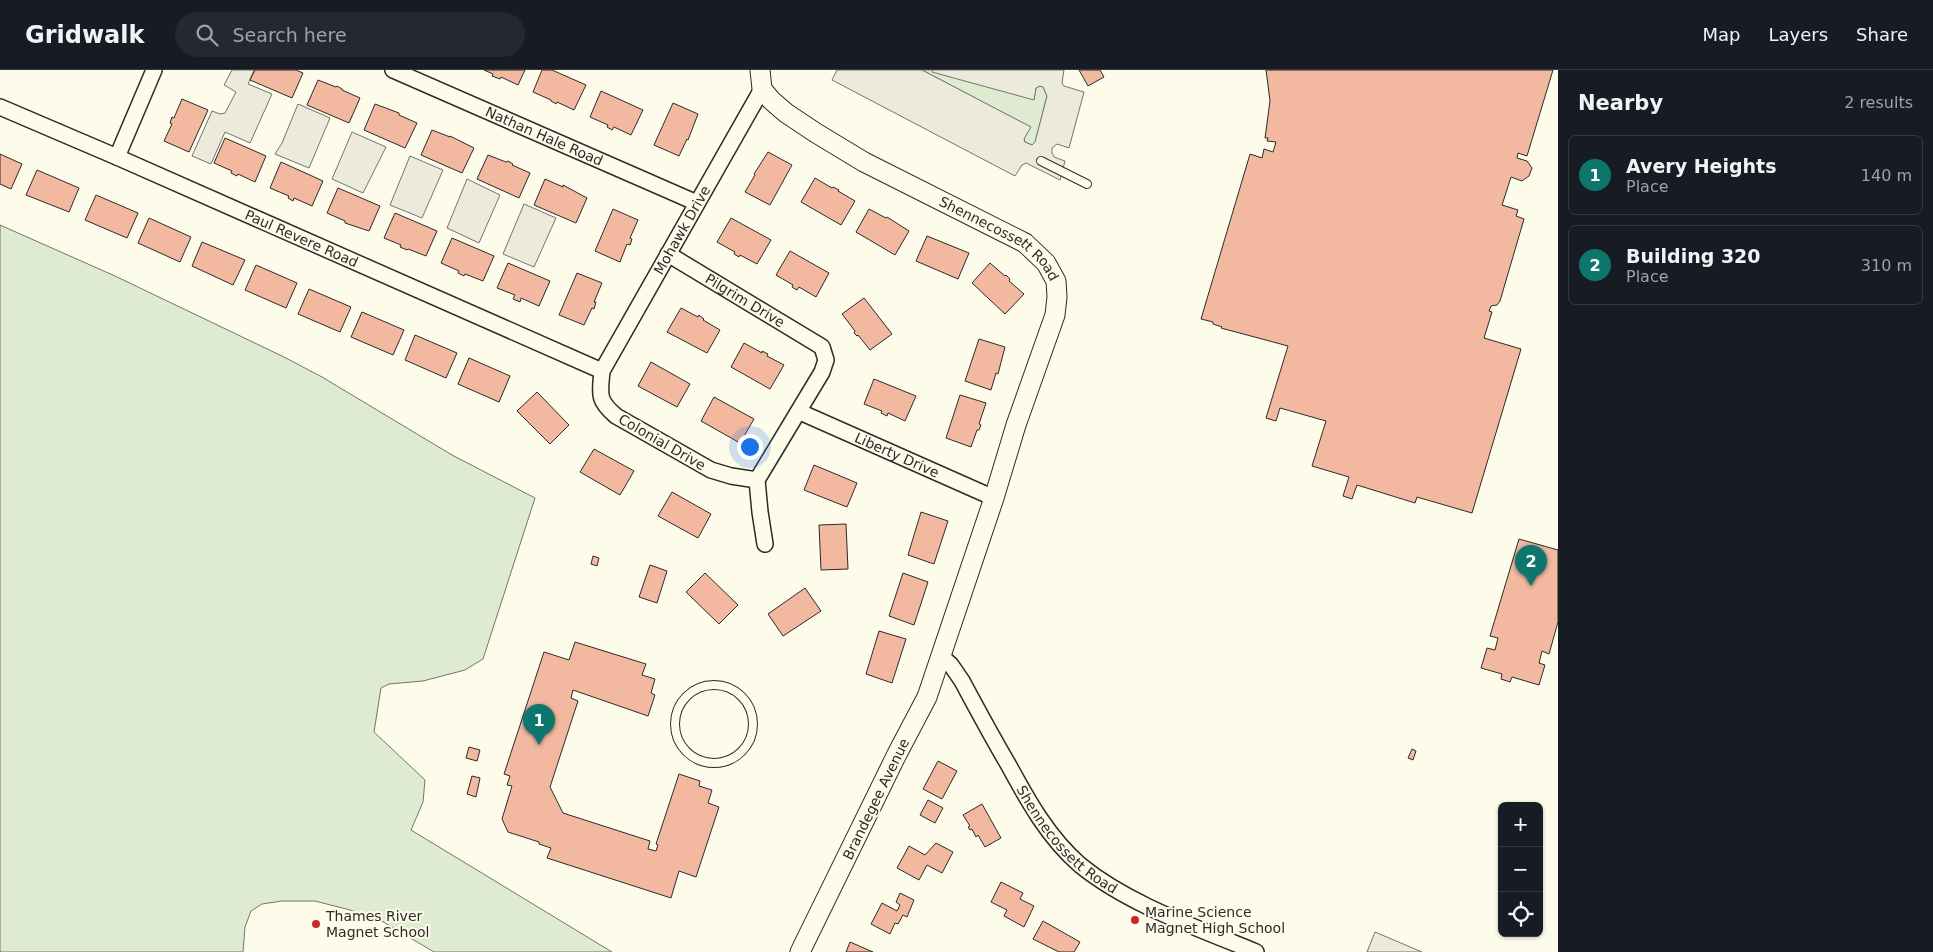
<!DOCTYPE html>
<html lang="en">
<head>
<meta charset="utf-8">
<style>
  :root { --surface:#171b24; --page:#242831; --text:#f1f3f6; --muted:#9ea1a6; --line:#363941; --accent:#0f766e }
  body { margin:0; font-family:"DejaVu Sans",sans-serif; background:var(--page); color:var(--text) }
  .controls { position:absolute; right:15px; bottom:15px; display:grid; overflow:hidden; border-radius:8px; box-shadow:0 1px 4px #0004 }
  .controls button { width:45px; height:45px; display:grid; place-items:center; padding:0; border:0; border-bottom:1px solid var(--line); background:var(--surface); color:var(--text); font:25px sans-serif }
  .you { position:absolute; left:749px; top:376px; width:18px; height:18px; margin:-12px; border:4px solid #fff; border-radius:50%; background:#1a73e8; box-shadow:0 0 0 8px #1a73e833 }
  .badge { display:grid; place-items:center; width:32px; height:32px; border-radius:50%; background:var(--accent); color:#fff; font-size:16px; font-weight:700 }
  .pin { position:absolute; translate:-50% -41px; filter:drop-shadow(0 1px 2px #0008) }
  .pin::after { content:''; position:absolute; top:26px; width:18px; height:15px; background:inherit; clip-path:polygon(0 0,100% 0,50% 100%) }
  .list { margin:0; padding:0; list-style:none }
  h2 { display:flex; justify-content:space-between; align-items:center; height:65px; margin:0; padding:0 20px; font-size:21px }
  h2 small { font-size:16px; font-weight:400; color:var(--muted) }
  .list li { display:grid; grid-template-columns:32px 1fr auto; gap:15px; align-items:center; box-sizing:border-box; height:80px; margin:0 10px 10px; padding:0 10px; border:1px solid var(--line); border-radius:8px }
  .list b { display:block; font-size:19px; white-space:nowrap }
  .list p { margin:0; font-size:16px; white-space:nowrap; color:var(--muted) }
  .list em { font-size:16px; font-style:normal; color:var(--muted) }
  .icon { flex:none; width:28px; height:28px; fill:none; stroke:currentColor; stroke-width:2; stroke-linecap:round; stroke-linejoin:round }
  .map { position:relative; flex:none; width:1558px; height:882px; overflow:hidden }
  header { display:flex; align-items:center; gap:30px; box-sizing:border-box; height:70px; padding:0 25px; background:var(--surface); border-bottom:1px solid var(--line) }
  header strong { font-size:24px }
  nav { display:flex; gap:28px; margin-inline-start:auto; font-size:18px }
  .search { width:350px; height:45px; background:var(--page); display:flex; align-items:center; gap:12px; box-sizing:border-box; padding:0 18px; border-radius:28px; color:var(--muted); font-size:19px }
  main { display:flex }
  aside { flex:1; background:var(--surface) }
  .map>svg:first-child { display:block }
</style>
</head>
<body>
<header>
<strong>Gridwalk</strong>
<div class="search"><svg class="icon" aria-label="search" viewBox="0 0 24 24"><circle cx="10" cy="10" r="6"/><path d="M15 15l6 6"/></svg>Search here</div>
<nav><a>Map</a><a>Layers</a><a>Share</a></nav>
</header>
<main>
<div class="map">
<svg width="1558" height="882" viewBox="0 0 1558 882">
  <rect width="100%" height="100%" fill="#fdfbea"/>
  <!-- green -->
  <path fill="#deebd1" stroke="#74746e" d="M922,0H933L1034,29L1036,18L1040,16L1043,17L1047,26L1035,73L1032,75L1025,72L1024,69L1030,57Z
    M0,155L115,206L284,287L322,307L452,385L535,428L483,589L465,600L423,611L389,614L381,618L374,662L425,710L423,732L411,760L612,882H434L380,850L350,840L315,831H282L262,834L251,841L245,857L243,882H0Z"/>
  <!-- parking -->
  <path fill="#eceadb" stroke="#74746e" d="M232,0H254L248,14L272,24L250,73L225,62L211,94L192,86L212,41L220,44L225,43L236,22L224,15Z
    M837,0H922L1031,57L1024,69L1025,72L1032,75L1035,72L1047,26L1043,17L1040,16L1036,18L1034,30L932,2L933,0H1064L1062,13L1064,16L1084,22L1069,78L1057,74L1052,78V83L1054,87L1065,91L1060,110L1026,93L1022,95L1015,106L832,10Z
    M298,34L330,48L309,98L275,84L282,73Z
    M352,62L386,77L363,123L332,109Z
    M410,86L443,100L422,148L390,135Z
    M467,109L500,125L479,173L447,158Z
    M524,134L556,148L534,197L503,184Z
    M1375,862L1422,882H1367Z"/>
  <!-- building -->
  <path fill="#f2b8a0" stroke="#2b2b2b" d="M255,0H296L303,3L292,28L250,10Z
    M484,0H525L518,15L501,7L500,9L492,6L493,4Z
    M542,0H552L586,15L574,40L557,32L556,34L551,31V30L533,22Z
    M1079,0H1100L1104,7L1088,16Z
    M1266,0H1553L1527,86L1518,83L1517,88L1527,91L1532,98L1529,106L1522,111L1511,107L1502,135L1518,140L1516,146L1524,149L1500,231L1497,235L1491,236L1489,241L1492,242L1484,268L1521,279L1472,443L1417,427L1415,433L1357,415L1352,429L1343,426L1349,407L1312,396L1326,351L1280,338L1276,351L1266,348L1288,276L1221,258L1222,257L1213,254V252L1201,249L1250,84L1262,88L1264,79L1273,82L1276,72L1267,71L1268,68H1265L1270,31Z
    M318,10L336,17L337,16L342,19V20L360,28L349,53L307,35Z
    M601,21L643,40L631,65L614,57L612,60L607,57L608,55L590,47Z
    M182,29L208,40L189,82L164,71L172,54L170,53L172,47L174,48Z
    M673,33L698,44L688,70L687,69L679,86L654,75Z
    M375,34L399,43V45L417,53L405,78L364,60Z
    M432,60L450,67V66L474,78L462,103L421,85Z
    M225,68L266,86L255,112L238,104L237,106L231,103L232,101L214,93Z
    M768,82L792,95L770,135L745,122L755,105L754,104Z
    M0,84L22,94L11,119L0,114Z
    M488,85L506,92L508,91L513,94L512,95L530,103L519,128L477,109Z
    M281,92L323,111L312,136L294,128L293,131L288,128L289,126L270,118Z
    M37,100L79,118L69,142L26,125Z
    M815,108L832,118L833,117L839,120L838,121L855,131L841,155L801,132Z
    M545,109L563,117V115L587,128L576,153L534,135Z
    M338,118L380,136L369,161L345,153V151L327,143Z
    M96,125L138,143L127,168L85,150Z
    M613,139L638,150L630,168L632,169L630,175L627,174L620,192L595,181Z
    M869,139L886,148L887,147L909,161L895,185L856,162Z
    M395,143L437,161L426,186L408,179L407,180L400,177L401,175L384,168Z
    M149,148L191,167L180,192L138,173Z
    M731,148L771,170L757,194L740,185L739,187L734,184L735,182L717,172Z
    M927,166L969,183L958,209L916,191Z
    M452,168L494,186L483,211L465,204L464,206L458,203L459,201L441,193Z
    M202,172L245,190L233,215L192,196Z
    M790,181L829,203L816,227L799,217L797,220L792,217L793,215L776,205Z
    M508,193L550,211L539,236L521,228L520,232L513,229L515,225L497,218Z
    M990,193L1005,206L1006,205L1010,209L1009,211L1024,224L1005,244L972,213Z
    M256,195L297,213L286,238L245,220Z
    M577,203L602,213L594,232H596L594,239L592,238L584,255L559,245Z
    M309,219L351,237L340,262L298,244Z
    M864,228L892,264L870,280L858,265L857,266L854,263L855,261L842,244Z
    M681,238L698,247L699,245L704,249L703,250L720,260L707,283L667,262Z
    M362,242L404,260L393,285L351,267Z
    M415,265L457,283L446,308L405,290Z
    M979,269L1005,277L998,304L996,303L991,320L965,311Z
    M744,273L762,283V281L768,284L767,286L784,295L770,319L731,297Z
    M469,288L510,306L499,332L458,314Z
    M651,292L690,314L677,337L638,316Z
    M874,309L916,326L905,351L888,343L887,346L881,343L882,341L864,334Z
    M537,322L569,355L550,374L517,341Z
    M960,325L986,333L979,354L981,355L979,360H977L971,377L946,368Z
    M714,327L754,349L740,373L701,351Z
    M594,379L634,401L620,425L580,402Z
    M814,395L857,413L847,437L804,420Z
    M672,422L711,444L698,468L658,446Z
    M921,442L948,451L934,494L908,485Z
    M846,454L848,499L821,500L819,455Z
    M1519,469L1558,480V552L1549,584L1542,581L1539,593L1545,595L1539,615L1512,607L1510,612L1501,609L1502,604L1481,598L1487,578L1495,580L1498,568L1490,566Z
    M593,486L599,488L597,496L591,494Z
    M650,495L667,501L657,533L639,527Z
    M705,503L738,535L719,554L686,522Z
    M903,503L928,512L914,555L889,546Z
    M805,518L821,541L783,566L768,544Z
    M879,561L906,569L892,613L866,604Z
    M575,572L646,594L642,605L655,609L651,623L655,625L648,646L573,620L571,628L578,631L550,717L563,743L650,771L648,779L656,781L658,775L656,774L679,704L700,711L699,716L712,720L708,733L719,737L696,807L679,801L671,828L547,788L551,778L539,774V772L508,762L502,749L512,716L507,715L510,706L504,704L544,582L569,590Z
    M469,677L480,680L477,691L466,688Z
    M1412,679L1416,681L1413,690L1408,688Z
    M938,691L957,701L942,729L923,719Z
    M472,706L480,708L476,727L467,724Z
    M928,730L943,738L935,753L920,745Z
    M982,734L1001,768L985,777L978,765L976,767L972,759L970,760L968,757L970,756L963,745Z
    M936,773L953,782L942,803L927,795L919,810L897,798L909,776L925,785Z
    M1001,812L1023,823L1020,829L1034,836L1024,857L1004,846L1007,840L991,832Z
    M900,823L914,830L907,847L903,845L898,854L895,853L890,864L871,854L882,833L897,841L900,835L896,832Z
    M1043,851L1080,872L1074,882H1059L1033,869Z
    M850,872L873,882H846Z"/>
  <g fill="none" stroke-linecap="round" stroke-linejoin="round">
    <!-- service casing -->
    <g stroke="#2b2b2b" stroke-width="10">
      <path id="service" d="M1041,91L1087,114
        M675 654a39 39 0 1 1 78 0a39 39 0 1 1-78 0Z"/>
    </g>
    <!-- minor casing -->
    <g stroke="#2b2b2b" stroke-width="18">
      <g id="minor">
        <path id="s1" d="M393,0L697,133"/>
        <path id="s2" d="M0,37L117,87L602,301"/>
        <path d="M117,87L154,0"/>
        <path id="s3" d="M668,184L822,277L826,290L822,302L757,410L760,442L765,474"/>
        <path id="s4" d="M800,342L994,428"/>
        <path id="s5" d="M757,410L731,406L711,400L616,346C597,330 600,324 602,301L762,19"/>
        <path id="s6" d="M941,586L951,595L962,611C977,639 992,667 1008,694C1028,731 1048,767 1080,795C1129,835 1198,858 1256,882"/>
      </g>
    </g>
    <!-- tertiary casing -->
    <g stroke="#2b2b2b" stroke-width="21">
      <g id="tertiary">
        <path id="s7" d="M760,0L762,19L771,30L786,43L816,63L864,92L1025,173L1046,193L1056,211L1057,227L1055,245L1016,355L994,428L927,627L897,684L800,882"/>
      </g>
    </g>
    <!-- service -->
    <use href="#service" stroke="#fdfbea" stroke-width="8"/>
    <!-- minor -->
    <use href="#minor" stroke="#fdfbea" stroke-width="15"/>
    <!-- tertiary -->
    <use href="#tertiary" stroke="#fdfbea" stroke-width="19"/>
  </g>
  <!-- markers -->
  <g fill="#c62828" stroke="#fdfbea" stroke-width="2">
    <circle cx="1135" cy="850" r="5"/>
    <circle cx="316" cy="854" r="5"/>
  </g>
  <g text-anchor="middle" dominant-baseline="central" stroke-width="4" stroke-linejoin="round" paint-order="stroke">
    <!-- street labels -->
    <g font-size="14" fill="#2b2b2b" stroke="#fdfbea">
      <text stroke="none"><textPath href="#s1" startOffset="165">Nathan Hale Road</textPath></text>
      <text stroke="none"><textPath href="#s5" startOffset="369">Mohawk Drive</textPath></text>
      <text stroke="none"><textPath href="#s2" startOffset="329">Paul Revere Road</textPath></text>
      <text stroke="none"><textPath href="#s7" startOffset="302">Shennecossett Road</textPath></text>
      <text stroke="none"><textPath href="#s3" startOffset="90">Pilgrim Drive</textPath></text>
      <text transform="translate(662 372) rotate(30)">Colonial Drive</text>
      <text stroke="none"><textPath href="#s4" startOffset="106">Liberty Drive</textPath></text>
      <text transform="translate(876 729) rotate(-64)">Brandegee Avenue</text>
      <text stroke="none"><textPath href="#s6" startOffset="225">Shennecossett Road</textPath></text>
    </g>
    <!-- poi labels -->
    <g font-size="14" fill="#2b2b2b" stroke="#fdfbea" text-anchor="start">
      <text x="1145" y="842">Marine Science<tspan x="1145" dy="16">Magnet High School</tspan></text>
      <text x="326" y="846">Thames River<tspan x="326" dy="16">Magnet School</tspan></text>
    </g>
  </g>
</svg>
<div class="controls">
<button>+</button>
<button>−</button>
<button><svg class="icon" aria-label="locate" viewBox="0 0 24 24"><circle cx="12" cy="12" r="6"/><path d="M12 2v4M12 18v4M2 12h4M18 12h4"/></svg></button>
</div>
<div class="you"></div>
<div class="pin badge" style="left:539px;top:675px">1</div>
<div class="pin badge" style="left:1531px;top:516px">2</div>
</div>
<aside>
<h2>Nearby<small>2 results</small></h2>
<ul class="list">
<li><span class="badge">1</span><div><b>Avery Heights</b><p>Place</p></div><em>140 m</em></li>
<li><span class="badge">2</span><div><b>Building 320</b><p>Place</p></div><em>310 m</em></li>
</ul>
</aside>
</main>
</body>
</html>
